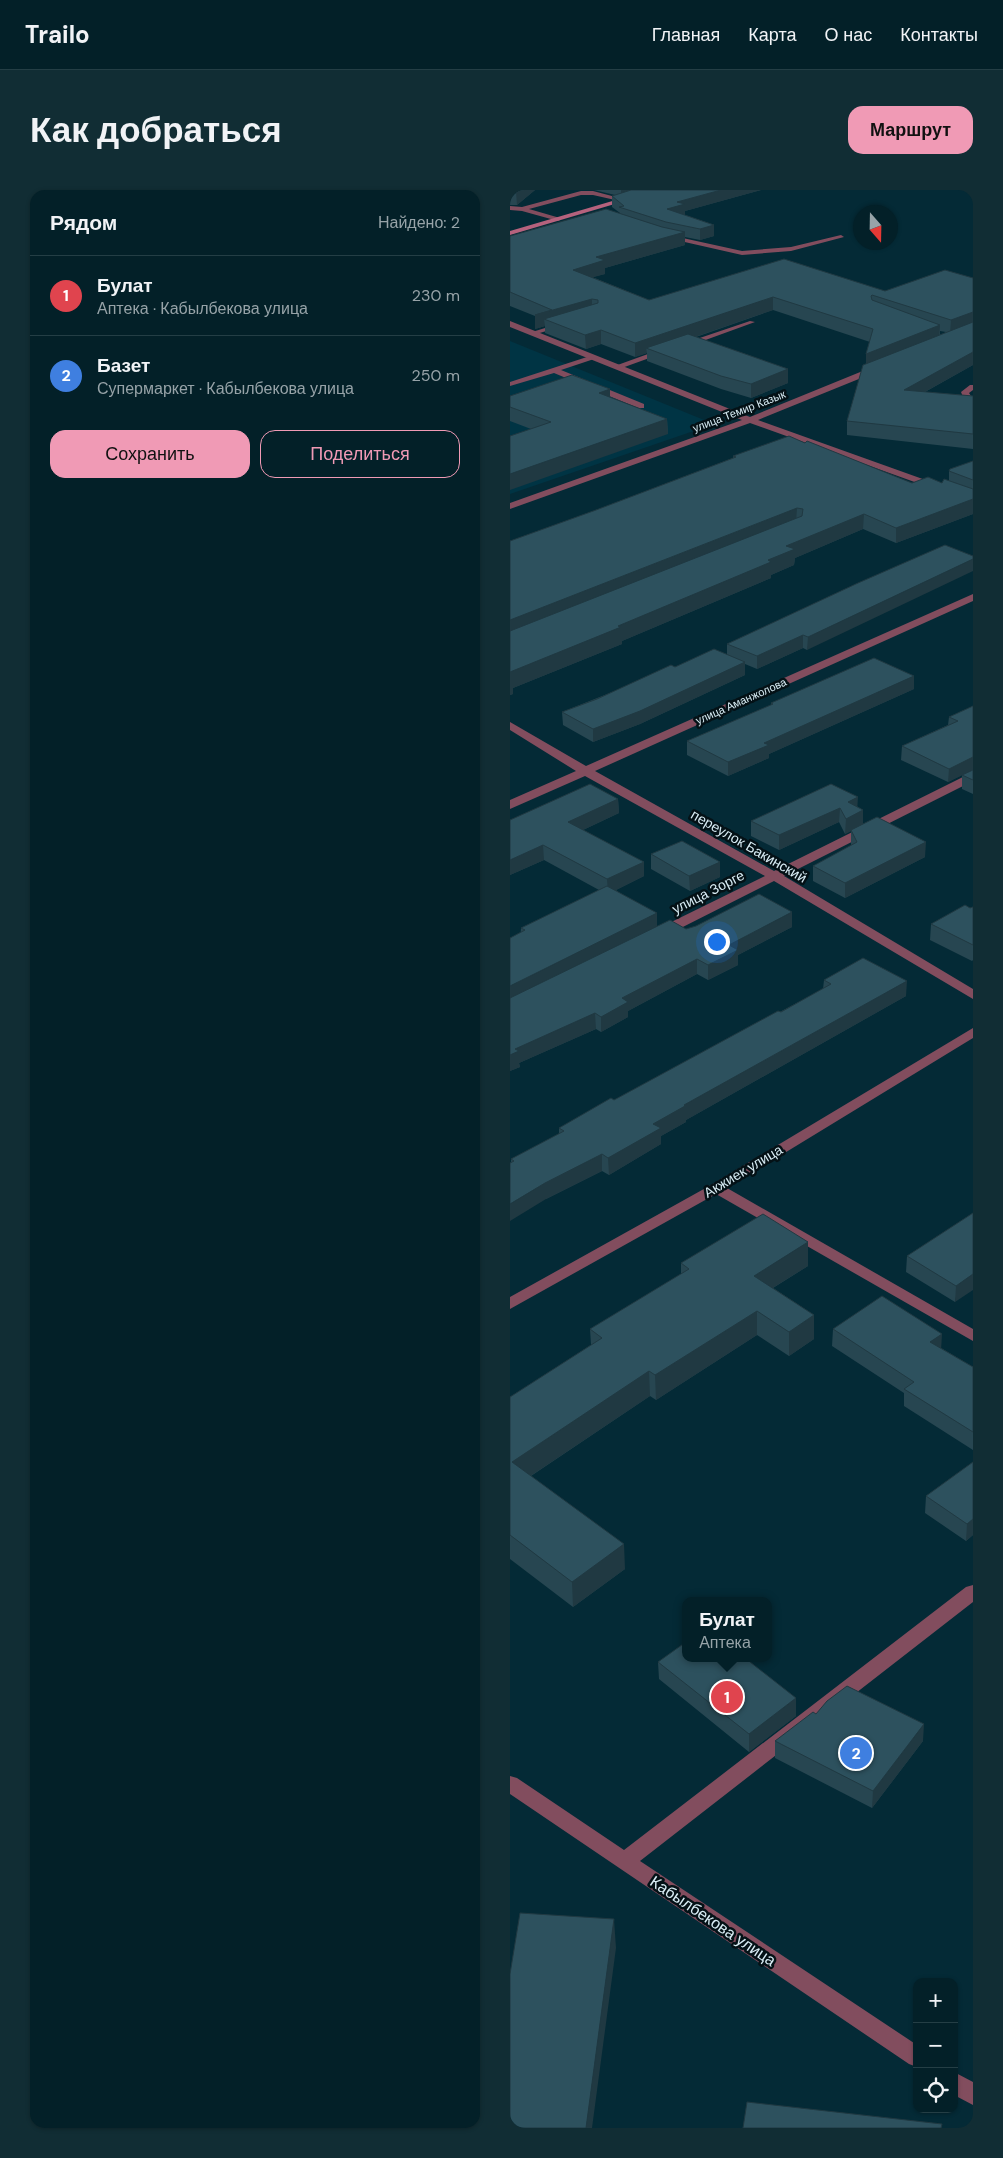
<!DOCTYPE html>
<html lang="ru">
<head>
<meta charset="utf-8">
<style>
  :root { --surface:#032028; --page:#112d34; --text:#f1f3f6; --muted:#97a3a8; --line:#243e45; --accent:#f09ab5 }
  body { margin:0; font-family:"DM Sans",sans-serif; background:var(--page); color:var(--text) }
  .controls { position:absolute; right:15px; bottom:15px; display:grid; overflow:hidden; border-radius:10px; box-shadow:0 1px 4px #0004 }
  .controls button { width:45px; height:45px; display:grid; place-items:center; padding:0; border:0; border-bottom:1px solid var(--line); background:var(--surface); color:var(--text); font:25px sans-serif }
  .compass { position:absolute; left:343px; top:15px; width:45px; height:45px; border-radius:50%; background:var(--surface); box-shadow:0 1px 4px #0004; rotate:160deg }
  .you { position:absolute; left:206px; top:751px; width:18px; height:18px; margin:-12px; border:4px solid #fff; border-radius:50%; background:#1a73e8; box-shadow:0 0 0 8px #1a73e833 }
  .badge { display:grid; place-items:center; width:32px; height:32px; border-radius:50%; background:var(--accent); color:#fff; font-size:16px; font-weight:700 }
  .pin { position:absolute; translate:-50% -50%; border:2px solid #fff; box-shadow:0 1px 5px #0006 }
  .popup { position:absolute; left:172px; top:1407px; width:90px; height:65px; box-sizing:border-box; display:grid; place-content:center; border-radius:10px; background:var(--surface); filter:drop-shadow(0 1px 4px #0005); font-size:16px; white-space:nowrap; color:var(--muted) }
  .popup b { font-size:19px; color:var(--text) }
  .popup::after { content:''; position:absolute; left:50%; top:100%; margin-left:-10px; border:10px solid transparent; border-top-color:var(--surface) }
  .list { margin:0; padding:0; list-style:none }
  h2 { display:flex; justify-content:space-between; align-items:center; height:65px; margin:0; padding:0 20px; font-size:21px }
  h2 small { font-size:16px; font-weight:400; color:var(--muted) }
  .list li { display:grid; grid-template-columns:32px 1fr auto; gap:15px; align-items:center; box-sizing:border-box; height:80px; padding:0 20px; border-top:1px solid var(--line) }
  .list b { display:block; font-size:19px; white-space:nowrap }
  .list p { margin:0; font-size:16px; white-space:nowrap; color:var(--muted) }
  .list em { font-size:16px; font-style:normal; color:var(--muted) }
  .actions { display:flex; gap:10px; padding:15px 20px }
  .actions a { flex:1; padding:11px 0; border:1px solid var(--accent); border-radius:15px; text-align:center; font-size:18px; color:var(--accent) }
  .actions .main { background:var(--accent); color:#111 }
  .icon { flex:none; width:28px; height:28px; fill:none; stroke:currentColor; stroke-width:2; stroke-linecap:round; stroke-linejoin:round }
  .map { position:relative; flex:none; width:463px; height:1938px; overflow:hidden; border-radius:15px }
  header { display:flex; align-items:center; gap:30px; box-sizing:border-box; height:70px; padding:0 25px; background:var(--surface); border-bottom:1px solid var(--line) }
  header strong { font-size:24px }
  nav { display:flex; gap:28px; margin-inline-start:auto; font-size:18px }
  .intro { display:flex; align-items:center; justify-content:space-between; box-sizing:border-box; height:120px; padding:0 30px }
  h1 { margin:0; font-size:35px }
  .button { padding:12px 22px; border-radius:15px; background:var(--accent); color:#111; font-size:18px; font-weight:700 }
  main { display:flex; gap:30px; padding:0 30px }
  aside { flex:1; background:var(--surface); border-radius:15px; box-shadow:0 1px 4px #0004 }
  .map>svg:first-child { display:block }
</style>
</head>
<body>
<header>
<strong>Trailo</strong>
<nav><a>Главная</a><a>Карта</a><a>О нас</a><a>Контакты</a></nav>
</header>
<div class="intro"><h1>Как добраться</h1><a class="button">Маршрут</a></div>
<main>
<aside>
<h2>Рядом<small>Найдено: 2</small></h2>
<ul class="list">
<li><span class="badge" style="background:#e0444e">1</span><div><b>Булат</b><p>Аптека · Кабылбекова улица</p></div><em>230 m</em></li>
<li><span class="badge" style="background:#3f7fe0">2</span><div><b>Базет</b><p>Супермаркет · Кабылбекова улица</p></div><em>250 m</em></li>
</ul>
<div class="actions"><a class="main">Сохранить</a><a>Поделиться</a></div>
</aside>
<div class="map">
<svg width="463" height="1938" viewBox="0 0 463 1938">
  <rect width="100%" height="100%" fill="#042a36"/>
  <!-- built -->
  <path fill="#003444" d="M0,151L204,234L0,304Z"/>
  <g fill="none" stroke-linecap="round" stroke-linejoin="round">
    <!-- lane -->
    <path fill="#824d5e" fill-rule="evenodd" d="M71,1H83L117,10L114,12L83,5H71L19,19L50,28V30L48,31L12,21L0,20V16L12,17Z
      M159,45L232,61L281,57L331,45L334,47L281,61L232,65L157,48L156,47Z
      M240,131L245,132L179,156L172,154Z
      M51,133L54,135L53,136L23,145L19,143Z
      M149,160L156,162L109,179L102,177Z
      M80,166L87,168L51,180L134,214V218H128L44,183L0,196V192Z
      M460,195H463V200L459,203L463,209V213L455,212L451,202Z"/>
    <!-- street -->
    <path fill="#824d5e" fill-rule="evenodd" d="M0,131L240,227L365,176H371V180L248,230L463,307V313L240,233L0,319V313L232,230L0,137Z
      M463,404V411L85,581L264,681L463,582V591L274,686L463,799V809L264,691L153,747H143L141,744L143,741L255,686L75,586L0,619V610L66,581L0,540V532L76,576Z
      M463,838V848L217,998L463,1139V1151L206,1004L0,1119V1107L201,995Z
      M463,1395V1412L130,1671L407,1855V1877L399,1874L0,1604V1586L7,1588L114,1660L456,1397Z
      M444,1882L463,1892V1915L444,1905Z"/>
    <!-- secondary -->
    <path fill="#b5627d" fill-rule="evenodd" d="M140,0H152L0,45V41Z"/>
  </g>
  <!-- wall -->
  <path fill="#274651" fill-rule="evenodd" d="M0,0H25L7,15H0Z
    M84,0H251L175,21V25L204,35V46L190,50L175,47V55L95,78V84L82,87L139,110L375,101L463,88V175L415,202L463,206V259L337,245V231L356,174V164L360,152L263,120L186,147L278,179V193L241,208L211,199L137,171V163L125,167L91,154L76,159L35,143V136L25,139V126L0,116V46L110,23L102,17V6L105,5ZM430,141L436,142L430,145Z
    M100,199V207L157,229L158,244L21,239L0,231V206Z
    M295,253L402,293H432L439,291V281L463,271V324L386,353L353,339L285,368L284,375L261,385V388L112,451V454L3,498V504L0,505V351L86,320L223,268V266Z
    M348,393L297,460L293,458L247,479L235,474V485L130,534L83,552L53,535L52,522L165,477L217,465V454Z
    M404,499L259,564V568L218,586L177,565V551L261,515V513Z
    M463,516V604L452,599V585L438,592L391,570L392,556L438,535L439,527Z
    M321,594L348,617L353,620V634L415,667L335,708L303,691V676L341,656V641L335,644L329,632L269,660L241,646V631Z
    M108,609L109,623L73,640L134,672V686L106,700L147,736L176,739L282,737L228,765V775L198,790L187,784L118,821V827L91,842L86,839L9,873L10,877L0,881L11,738L89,700L34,670L0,685V630Z
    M141,664L210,687L180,701L141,679Z
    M463,717V770L462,771L420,750L421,734Z
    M314,790L396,806L176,930V932L151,946V954L99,985L92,981L36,1009L1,972V969L49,944V938L104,910L313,799Z
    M463,1023L445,1112L396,1082L397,1066Z
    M171,1073L298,1076L263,1098L304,1125V1149L279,1166L247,1145L146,1210L140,1206L21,1286L115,1379L63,1417L0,1369V1207L81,1155L80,1139L171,1084Z
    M323,1139L431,1158L463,1177V1260L394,1216V1203L322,1156Z
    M463,1272V1345L456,1351L415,1323L416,1306Z
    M148,1472L286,1508V1526L239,1562L149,1489Z
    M306,1524L413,1551L362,1618L265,1568V1551Z"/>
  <!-- shaded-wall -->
  <path fill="#203942" d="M8,0H25L7,15L6,1Z
    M111,0H133L111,6Z
    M211,0H251L175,21V25L157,19L167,12Z
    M204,35V46L190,50V39Z
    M175,42V55L95,78V84L63,93V80L86,67Z
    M263,107V120L144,161L136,158L137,163L125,167V153Z
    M82,109V122L34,129L35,136L25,139V125Z
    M463,122V136L440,144L441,130Z
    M430,135L429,149L356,178V164Z
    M91,140V154L76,159L75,145Z
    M463,162V175L393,214L394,200Z
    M278,179V193L241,208V194Z
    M100,199V213L89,203Z
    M157,229L158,244L0,300V284Z
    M463,309V324L386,353V338Z
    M287,318L286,333L0,447V430Z
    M354,324L353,339L285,368L284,375L261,385V388L112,451V454L3,498V504L0,505V482L108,436L258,370L276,356Z
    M463,369V381L297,460L298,447Z
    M293,445V458L247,479V466Z
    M235,472V485L130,534L83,552V539Z
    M404,486V499L259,564V568L218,586V572L254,553Z
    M463,567V580L438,592L439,579Z
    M348,607L347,622L338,612Z
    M108,609L109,623L58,647V632Z
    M330,618L329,632L269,660V645Z
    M353,620V635L335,644L336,629Z
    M416,652L415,667L335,708V693Z
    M33,655L34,670L0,685V670Z
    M134,672V686L98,704L97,689Z
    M210,672V687L180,701L179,686Z
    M282,722V737L228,765V775L198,790V775L219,755Z
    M147,723V738L0,812V796Z
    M187,769V784L118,821V827L91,842V827L112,808Z
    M397,791L396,806L176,930V932L151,946V954L99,985L98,968L143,934L174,915Z
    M85,823L86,839L9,873L10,877L0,881V865L5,859Z
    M92,964V981L36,1009L0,1031V1014L35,993Z
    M298,1052V1076L243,1110L244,1086Z
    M463,1084V1100L445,1112L446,1096Z
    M247,1121V1145L146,1210L145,1185Z
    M304,1125V1149L279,1166V1142Z
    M432,1144L431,1161L420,1152Z
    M139,1181L140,1206L4,1297L2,1272Z
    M463,1329V1345L456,1351L457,1334Z
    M114,1354L115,1379L63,1417L62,1392Z
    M286,1508V1526L239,1562V1544Z
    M414,1534L413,1551L362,1618L363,1601Z
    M104,1729L106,1758L82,1938H76Z"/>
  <!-- building -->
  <path fill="#2d515e" stroke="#203942" d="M0,0H8L6,1H0Z
    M121,0H211L167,12L175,14L157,19L204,35L190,39L156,32L109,17L114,16L102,6Z
    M96,19L152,37L175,42L86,67L95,70L63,80L139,110L274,69L375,101L435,80L463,88V122L441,130L362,105L361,106L362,110L430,135L356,164L363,139L263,107L125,153L91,140L75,145L34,129L88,113V110L82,109L25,125L42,120L0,102V46Z
    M463,132V162L394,200L463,206V244L337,231L353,175Z
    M178,144L278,179L241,194L211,186L136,158Z
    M62,185L100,199L89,203L157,229L0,284V246L41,232L0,217V206Z
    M279,246L295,253L297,251L402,293L418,287L432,293L434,289L463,299V309L386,338L354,324L276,356L285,359L258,370L261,372L108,436L111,437L0,482V441L292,326L293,319L287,318L0,430V351L86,320L226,267L223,266Z
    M463,271V290L439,281L440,279Z
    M435,355L463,366V369L298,447L293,445L247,466L217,454L348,393Z
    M204,459L235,472L130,521L83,539L52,522L87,509L161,475L165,477Z
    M364,468L404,486L254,553L259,555L218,572L177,551L263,514L261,513Z
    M463,516V567L439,579L392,556L448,531L439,527Z
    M463,580V590L452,585Z
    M80,594L108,609L58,632L134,672L97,689L33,655L0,670V630Z
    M321,594L348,607L338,612L353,620L336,629L330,618L269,645L241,631Z
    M367,627L416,652L335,693L303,676L347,652L341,640Z
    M172,651L210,672L179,686L141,664Z
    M97,696L147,723L0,796V748L15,740L11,738Z
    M249,704L282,722L219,755L228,760L198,775L187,769L112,808L118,812L91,827L85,823L5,859L9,861L0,865V808L160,730L176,739L186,736Z
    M455,715L460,718L463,717V755L421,734Z
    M353,768L397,791L174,915L175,916L143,934L151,938L98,968L92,964L35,993L0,1014V973L4,971L1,969L54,941L49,938L101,908L104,910L268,821L271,822L321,794L314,790Z
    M463,1023V1084L446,1096L397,1066Z
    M253,1024L298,1052L244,1086L304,1125L279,1142L247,1121L145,1185L139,1181L2,1272L114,1354L62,1392L0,1345V1207L92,1148L80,1139L179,1079L171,1073Z
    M372,1106L432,1144L420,1152L463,1177V1242L394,1199L404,1192L323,1139Z
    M463,1272V1329L457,1334L416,1306Z
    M176,1452V1468H235L286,1508L239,1544L148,1472Z
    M337,1496L414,1534L363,1601L265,1551L303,1522L306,1524L317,1511Z
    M10,1723L104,1729L76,1938H0V1784Z
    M237,1912L432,1934L431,1938H233Z"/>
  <g text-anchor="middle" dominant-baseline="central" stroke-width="5" stroke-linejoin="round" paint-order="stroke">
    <!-- far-street labels -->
    <g font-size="11" fill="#d9edf5" stroke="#041116">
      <text transform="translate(229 221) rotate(-21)">улица Темир Казык</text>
      <text transform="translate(231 511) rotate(-24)">улица Аманжолова</text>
    </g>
    <!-- street labels -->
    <g font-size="14" fill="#d9edf5" stroke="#041116">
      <text transform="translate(239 656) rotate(30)">переулок Бакинский</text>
      <text transform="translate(198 702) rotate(-27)">улица Зорге</text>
      <text transform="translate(233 981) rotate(-31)">Акжиек улица</text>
    </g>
    <!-- near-street labels -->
    <g font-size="16" fill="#d9edf5" stroke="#041116">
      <text transform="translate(203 1731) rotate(34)">Кабылбекова улица</text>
    </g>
  </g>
</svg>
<div class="controls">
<button>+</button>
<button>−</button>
<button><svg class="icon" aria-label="locate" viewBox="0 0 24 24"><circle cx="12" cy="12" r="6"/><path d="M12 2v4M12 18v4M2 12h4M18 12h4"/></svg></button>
</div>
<svg class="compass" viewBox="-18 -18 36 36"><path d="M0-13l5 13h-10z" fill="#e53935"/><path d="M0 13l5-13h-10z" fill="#97a3a8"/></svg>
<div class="you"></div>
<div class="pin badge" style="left:217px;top:1507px;background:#e0444e">1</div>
<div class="popup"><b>Булат</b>Аптека</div>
<div class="pin badge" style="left:346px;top:1563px;background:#3f7fe0">2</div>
</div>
</main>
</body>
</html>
